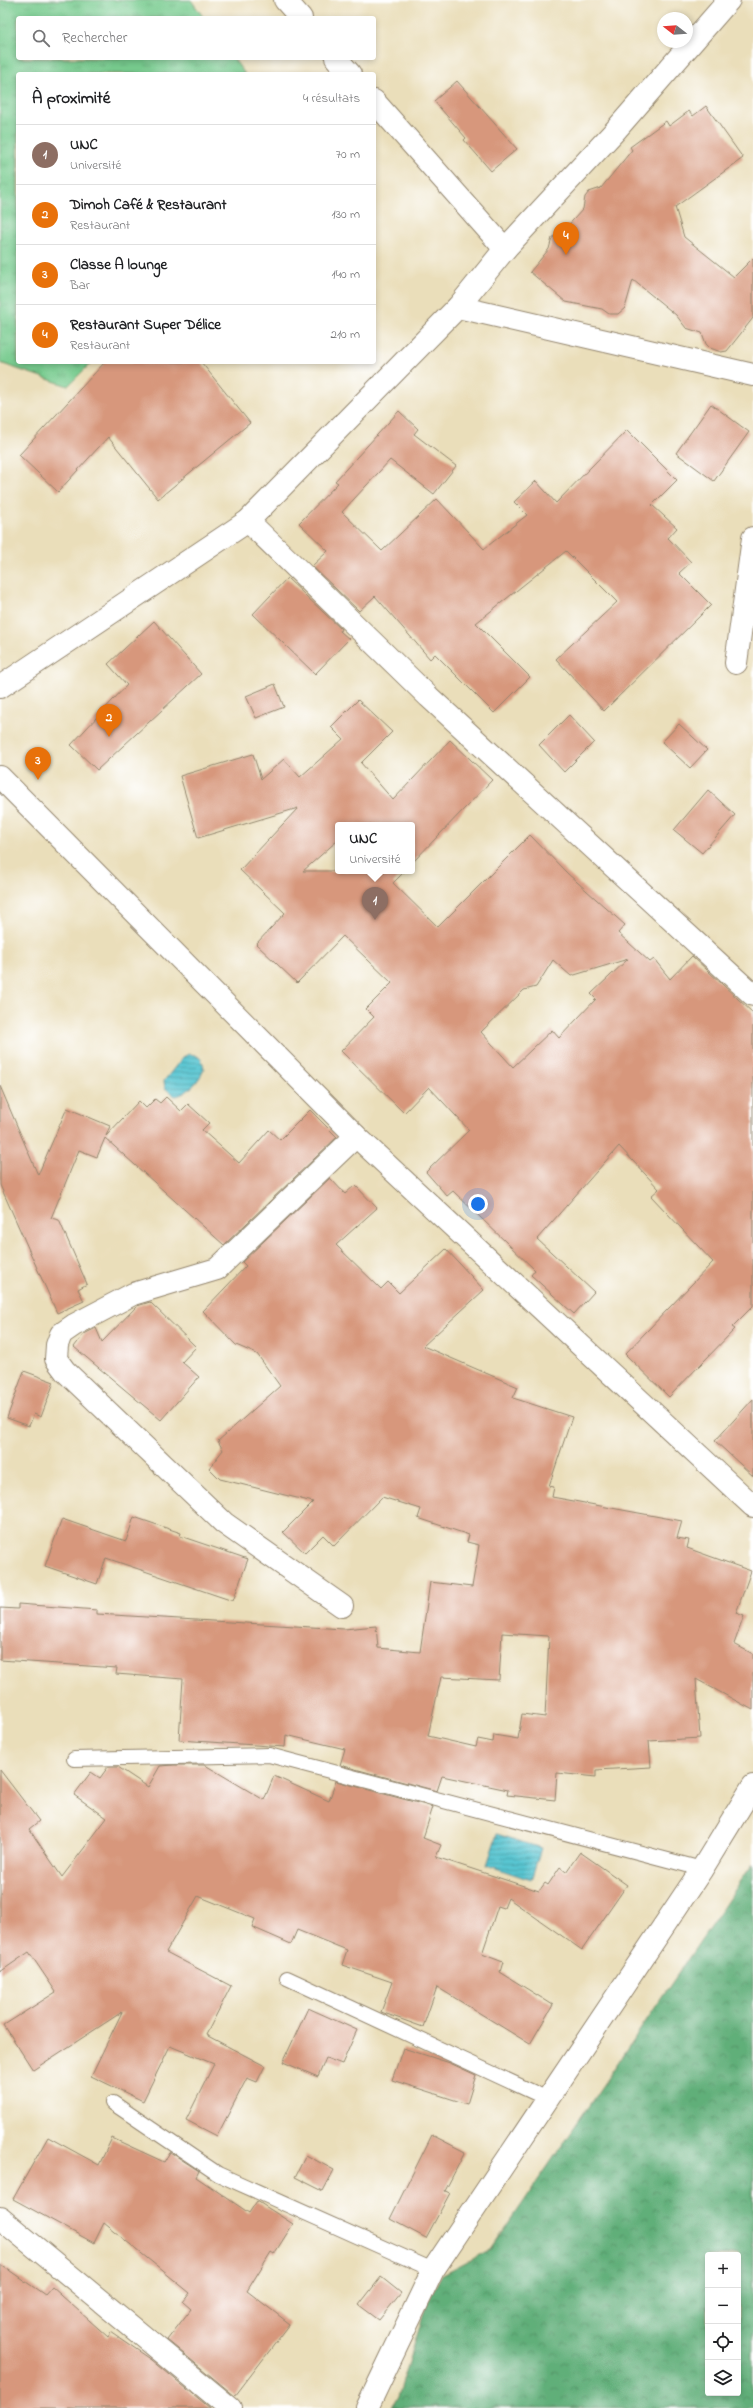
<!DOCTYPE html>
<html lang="fr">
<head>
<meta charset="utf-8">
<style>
  :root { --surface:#fff; --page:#f2f2f2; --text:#202124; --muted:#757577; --line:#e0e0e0; --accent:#1f6fb2 }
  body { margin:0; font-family:"Indie Flower",sans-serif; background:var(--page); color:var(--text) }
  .controls { position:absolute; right:12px; bottom:12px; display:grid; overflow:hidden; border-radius:4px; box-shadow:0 2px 6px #0003 }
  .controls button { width:36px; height:36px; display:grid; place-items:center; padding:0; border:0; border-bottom:1px solid var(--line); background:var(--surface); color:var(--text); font:20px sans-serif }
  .compass { position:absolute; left:657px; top:12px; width:36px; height:36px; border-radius:50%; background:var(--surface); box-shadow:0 2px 6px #0003; rotate:287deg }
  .you { position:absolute; left:478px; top:1204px; width:14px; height:14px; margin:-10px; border:3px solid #fff; border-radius:50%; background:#1a73e8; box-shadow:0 0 0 6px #1a73e833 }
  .badge { display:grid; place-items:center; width:26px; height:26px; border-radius:50%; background:var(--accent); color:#fff; font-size:13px; font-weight:700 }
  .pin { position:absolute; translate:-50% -33px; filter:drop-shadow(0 1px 2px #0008) }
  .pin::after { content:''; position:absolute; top:21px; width:14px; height:12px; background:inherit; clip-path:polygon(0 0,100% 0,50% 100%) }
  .popup { position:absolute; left:335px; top:822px; width:80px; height:52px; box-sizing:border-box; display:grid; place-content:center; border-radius:4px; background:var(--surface); filter:drop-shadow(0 1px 3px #0005); font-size:13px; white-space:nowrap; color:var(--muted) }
  .popup b { font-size:15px; color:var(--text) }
  .popup::after { content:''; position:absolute; left:50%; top:100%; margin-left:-8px; border:8px solid transparent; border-top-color:var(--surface) }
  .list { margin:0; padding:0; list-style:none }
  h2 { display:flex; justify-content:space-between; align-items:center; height:52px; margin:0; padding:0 16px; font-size:17px }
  h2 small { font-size:13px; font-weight:400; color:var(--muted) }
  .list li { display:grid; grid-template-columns:26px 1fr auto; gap:12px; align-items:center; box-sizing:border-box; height:60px; padding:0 16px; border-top:1px solid var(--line) }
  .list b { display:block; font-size:15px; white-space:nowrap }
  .list p { margin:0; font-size:13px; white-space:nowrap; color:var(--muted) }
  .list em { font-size:13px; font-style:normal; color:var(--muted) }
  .icon { flex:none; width:22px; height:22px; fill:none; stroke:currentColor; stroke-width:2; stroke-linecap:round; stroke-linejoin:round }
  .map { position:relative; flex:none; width:753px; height:2408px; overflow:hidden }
  .search { position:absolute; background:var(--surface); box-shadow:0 2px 6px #0003; left:16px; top:16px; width:360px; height:44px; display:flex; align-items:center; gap:10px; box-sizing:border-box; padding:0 14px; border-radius:4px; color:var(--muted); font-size:15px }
  .panel { position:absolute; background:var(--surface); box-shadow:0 2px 6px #0003; left:16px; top:72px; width:360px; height:292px; border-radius:4px }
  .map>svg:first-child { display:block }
</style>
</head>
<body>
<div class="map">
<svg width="753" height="2408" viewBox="0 0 753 2408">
  <defs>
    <pattern id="grass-tufts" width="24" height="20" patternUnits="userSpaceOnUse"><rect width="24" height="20" fill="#77cb8e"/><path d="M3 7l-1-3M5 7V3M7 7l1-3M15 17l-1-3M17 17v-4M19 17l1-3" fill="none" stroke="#68ae7a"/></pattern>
    <pattern id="forest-crowns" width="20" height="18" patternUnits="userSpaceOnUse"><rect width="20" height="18" fill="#61af79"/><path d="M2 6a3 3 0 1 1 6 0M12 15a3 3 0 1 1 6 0" fill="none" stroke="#518f63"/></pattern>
    <pattern id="water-rules" width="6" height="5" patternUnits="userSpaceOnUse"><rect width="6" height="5" fill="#58c5d1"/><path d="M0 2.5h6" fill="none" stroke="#4aa0a9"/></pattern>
  </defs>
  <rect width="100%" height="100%" fill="#fff"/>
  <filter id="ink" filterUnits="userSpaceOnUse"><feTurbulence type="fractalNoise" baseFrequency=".025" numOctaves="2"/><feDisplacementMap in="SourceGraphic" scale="8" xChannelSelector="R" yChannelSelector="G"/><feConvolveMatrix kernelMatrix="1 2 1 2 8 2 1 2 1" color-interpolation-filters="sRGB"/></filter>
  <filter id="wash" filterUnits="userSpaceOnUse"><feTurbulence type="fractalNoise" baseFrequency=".012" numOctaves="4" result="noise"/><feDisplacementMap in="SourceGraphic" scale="16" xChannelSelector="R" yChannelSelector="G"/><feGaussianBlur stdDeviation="0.9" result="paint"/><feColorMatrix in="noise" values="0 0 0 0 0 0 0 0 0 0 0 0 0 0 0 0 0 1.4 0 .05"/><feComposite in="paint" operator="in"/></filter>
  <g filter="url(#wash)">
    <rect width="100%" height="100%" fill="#eadeba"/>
    <!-- grass -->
    <path fill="url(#grass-tufts)" stroke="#597a56" d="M0,0H191L204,18H18V58H233L245,74H18V362H92L68,386L0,363Z"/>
    <!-- forest -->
    <path fill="url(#forest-crowns)" stroke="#4e6c4c" fill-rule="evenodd" d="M753,1863V2408H392L398,2397L427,2303L441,2276L491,2250ZM708,2255H738V2393H708Z"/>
    <!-- water -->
    <path fill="url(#water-rules)" stroke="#4a7878" d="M189,1054C199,1055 203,1059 204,1069C200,1080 187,1095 175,1096L165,1088L164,1081L183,1057Z
      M497,1834L541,1848L531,1880L487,1865Z"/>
    <g id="blocks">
      <!-- building -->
      <path fill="#d7977c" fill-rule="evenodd" d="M457,81L517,149L491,171L464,140L466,138L434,101Z
        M706,106L743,158L675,207L684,237L734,277L753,258V318L727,351L721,352L710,348L706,344L702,333L686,328L676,315L633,280L625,308L618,314H609L602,309L566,302L530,272L549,249L552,238L564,230L583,209L585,197L589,192L601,188L632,150L630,147L666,121L669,126L689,111L693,116Z
        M105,362H201L250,423L158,499L108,437L58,492L19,455Z
        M711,404L749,432L714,481L676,453Z
        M399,411L418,429L414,434L456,466L434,494L390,460L342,512L382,551L437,499L484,549L527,515L514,502L536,481L556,503L627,430L677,480L652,505L677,528L668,538L691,562L679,573L711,605L604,711L556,659L617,602L566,551L476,623L530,677L494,713L435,654L430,659L375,596L359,611L312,566L328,551L299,523L338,483L335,481Z
        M287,578L341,629L340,631L349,639L315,674L253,614Z
        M154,621L201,674L97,770L71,745L127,685L108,664Z
        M275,684L284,707L256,718L246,696Z
        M358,700L392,732L361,763L393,800L450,740L492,780L412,863V825H338V840L303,871H405L393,883L438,927L530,835L567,873L625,925L618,933L650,962L654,959L670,979L692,956L753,1013V1306L732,1327L735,1329L669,1397L625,1354L713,1262L651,1196L659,1189L619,1146L537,1239L594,1292L574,1314L531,1275L535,1270L453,1191L447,1196L426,1172L469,1130L429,1087L404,1113L341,1051L374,1017L366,1009L392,983L343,936L297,983L256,944L285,913L240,870L298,808L198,838L180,776L253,754L261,779L284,759L300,777L343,739L331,727ZM628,959L591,994L596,999L559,1038L552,1030L513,1067L481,1032L524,990L536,987L553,960L571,976Z
        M569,715L594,742L564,772L539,745Z
        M679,724L707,750L690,768L662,742Z
        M708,790L735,815L702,853L674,830Z
        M0,1086L38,1175L67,1108L110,1126L106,1136L139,1101L146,1108L155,1099L160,1103L166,1097L181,1111L188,1104L209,1123L202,1130L239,1163L269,1130L280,1140L310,1110L337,1137L224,1245L105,1138L97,1157L79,1150L51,1218L59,1220L87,1284L78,1289L84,1301L57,1313L0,1185Z
        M330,1178L345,1194L355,1185L377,1208L336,1245L381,1289L388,1282L399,1293L446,1249L484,1290L423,1346L518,1387L513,1398L572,1417L549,1486L554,1487L552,1497L682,1521L677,1538L689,1540L687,1548L751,1571L736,1613L744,1616L734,1644L753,1654V1710L696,1679L700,1738L649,1741L651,1767L596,1770V1777L557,1773L555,1800L507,1795L508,1790L442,1776L437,1791L340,1765L345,1749L286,1735L285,1747L179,1740L183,1679L116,1674L117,1668L0,1660V1608L18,1609V1604L97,1610V1614L344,1629L376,1626L378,1648L420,1652L430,1582L472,1587L479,1545L467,1542L469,1535L418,1518L421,1509L382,1497L334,1546L323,1535L305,1553L283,1532L313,1502L220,1479L209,1468L223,1450L218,1441L280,1386L257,1354L236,1345L203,1311L246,1266L242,1262ZM502,1633L549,1636L545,1717L522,1714L518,1739L494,1735L493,1742L478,1739L476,1747L428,1736L441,1677L499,1680Z
        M150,1302L196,1347L182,1362L199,1377L161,1420L74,1347L84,1334L96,1328L102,1342L137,1306Z
        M24,1371L54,1382L41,1417L34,1414L29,1426L7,1418Z
        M753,1399V1476L715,1441Z
        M134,1517L181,1533L180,1536L248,1559L233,1601L106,1558L97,1584L45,1566L62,1519L126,1541Z
        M174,1765H205L264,1800L274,1776L329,1801L336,1781L433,1807L423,1838L441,1845L436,1857L539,1891L545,1883L548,1885L560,1867L566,1872L580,1852L627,1885L582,1950L508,1898L504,1908L498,1906L482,1954L503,1962L500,1972L553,2005L530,2044L437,1987L423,2027L381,2012L392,1982L342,1965L347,1950L297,1930L291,1944L252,1927L255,1919L198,1896L166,1952L231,1986L206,2035L265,2066L257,2082L247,2078L217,2136L186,2120L214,2064L170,2046L143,2101L91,2076L122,2012L33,2070L4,2025L56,1992L29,1952L0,1972V1770L39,1821L29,1829L62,1877L107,1818L74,1795L91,1772L100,1778L108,1767H118L148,1787L160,1766Z
        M308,2008L357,2030L342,2064L326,2058L318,2077L283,2062Z
        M403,2048L450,2063L476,2075L467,2104L392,2080Z
        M432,2135L465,2152L445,2191L450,2193L426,2238L390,2219Z
        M48,2137L99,2165L112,2138L164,2162L170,2152L199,2171L196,2177L249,2213L257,2201L293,2224L274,2254L271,2252L247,2291L290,2324L235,2396L167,2340L191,2309L183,2302L190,2293L104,2223L94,2243L13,2199Z
        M306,2155L334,2170L323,2191L295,2177Z
        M0,2264L45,2295L52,2287L108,2337L111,2332L152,2360L210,2408H0Z
        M381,2277L401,2293L379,2320L359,2305Z"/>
    </g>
  </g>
  <g filter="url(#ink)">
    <use href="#blocks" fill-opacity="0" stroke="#92846c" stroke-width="1"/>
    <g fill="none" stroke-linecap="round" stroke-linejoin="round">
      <!-- service casing -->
      <g stroke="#92846c" stroke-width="16">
        <path id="service" d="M74,1759L269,1755L702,1869
          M287,1978L548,2099
          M113,2103L218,2174L433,2270"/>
      </g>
      <!-- minor casing -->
      <g stroke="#92846c" stroke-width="24">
        <path id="minor" d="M285,0L301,18
          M336,58L350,74
          M374,101L505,249
          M458,307L753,375
          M248,521L429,697L753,995
          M736,663L753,538
          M342,1606L224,1523L65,1371L56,1359L57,1345L61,1334L74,1325L133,1294L217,1269L356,1136
          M0,2218L230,2408
          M367,2408L433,2270L702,1869L753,1786"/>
      </g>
      <!-- tertiary casing -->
      <g stroke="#92846c" stroke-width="24">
        <path id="tertiary" d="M0,687L248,521L458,307L505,249L614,132L729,0
          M0,777L356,1136L753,1506"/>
      </g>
      <!-- service -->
      <use href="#service" stroke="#fff" stroke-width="14"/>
      <!-- minor -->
      <use href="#minor" stroke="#fff" stroke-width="22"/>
      <!-- tertiary -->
      <use href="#tertiary" stroke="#fff" stroke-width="22"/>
    </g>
  </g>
</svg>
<div class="controls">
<button>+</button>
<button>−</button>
<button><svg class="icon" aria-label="locate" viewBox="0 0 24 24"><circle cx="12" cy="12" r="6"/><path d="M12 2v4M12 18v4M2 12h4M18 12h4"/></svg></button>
<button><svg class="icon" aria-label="layers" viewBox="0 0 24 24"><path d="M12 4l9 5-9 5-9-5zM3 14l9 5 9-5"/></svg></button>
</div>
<svg class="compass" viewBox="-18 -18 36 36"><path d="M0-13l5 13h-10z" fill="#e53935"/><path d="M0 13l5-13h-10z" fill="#757577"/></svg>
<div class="you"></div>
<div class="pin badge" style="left:375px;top:920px;background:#8d6e63">1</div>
<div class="popup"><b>UNC</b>Université</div>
<div class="pin badge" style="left:109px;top:737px;background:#e8710a">2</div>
<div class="pin badge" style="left:38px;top:780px;background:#e8710a">3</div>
<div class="pin badge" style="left:566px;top:255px;background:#e8710a">4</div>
<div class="search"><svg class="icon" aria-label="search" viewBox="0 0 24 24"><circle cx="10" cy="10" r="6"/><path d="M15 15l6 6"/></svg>Rechercher</div>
<section class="panel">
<h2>À proximité<small>4 résultats</small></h2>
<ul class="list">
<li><span class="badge" style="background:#8d6e63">1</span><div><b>UNC</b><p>Université</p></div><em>70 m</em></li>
<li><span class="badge" style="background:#e8710a">2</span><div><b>Dimoh Café &amp; Restaurant</b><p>Restaurant</p></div><em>130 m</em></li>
<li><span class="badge" style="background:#e8710a">3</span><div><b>Classe A lounge</b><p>Bar</p></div><em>140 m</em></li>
<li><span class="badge" style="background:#e8710a">4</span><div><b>Restaurant Super Délice</b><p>Restaurant</p></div><em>210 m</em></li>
</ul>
</section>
</div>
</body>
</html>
